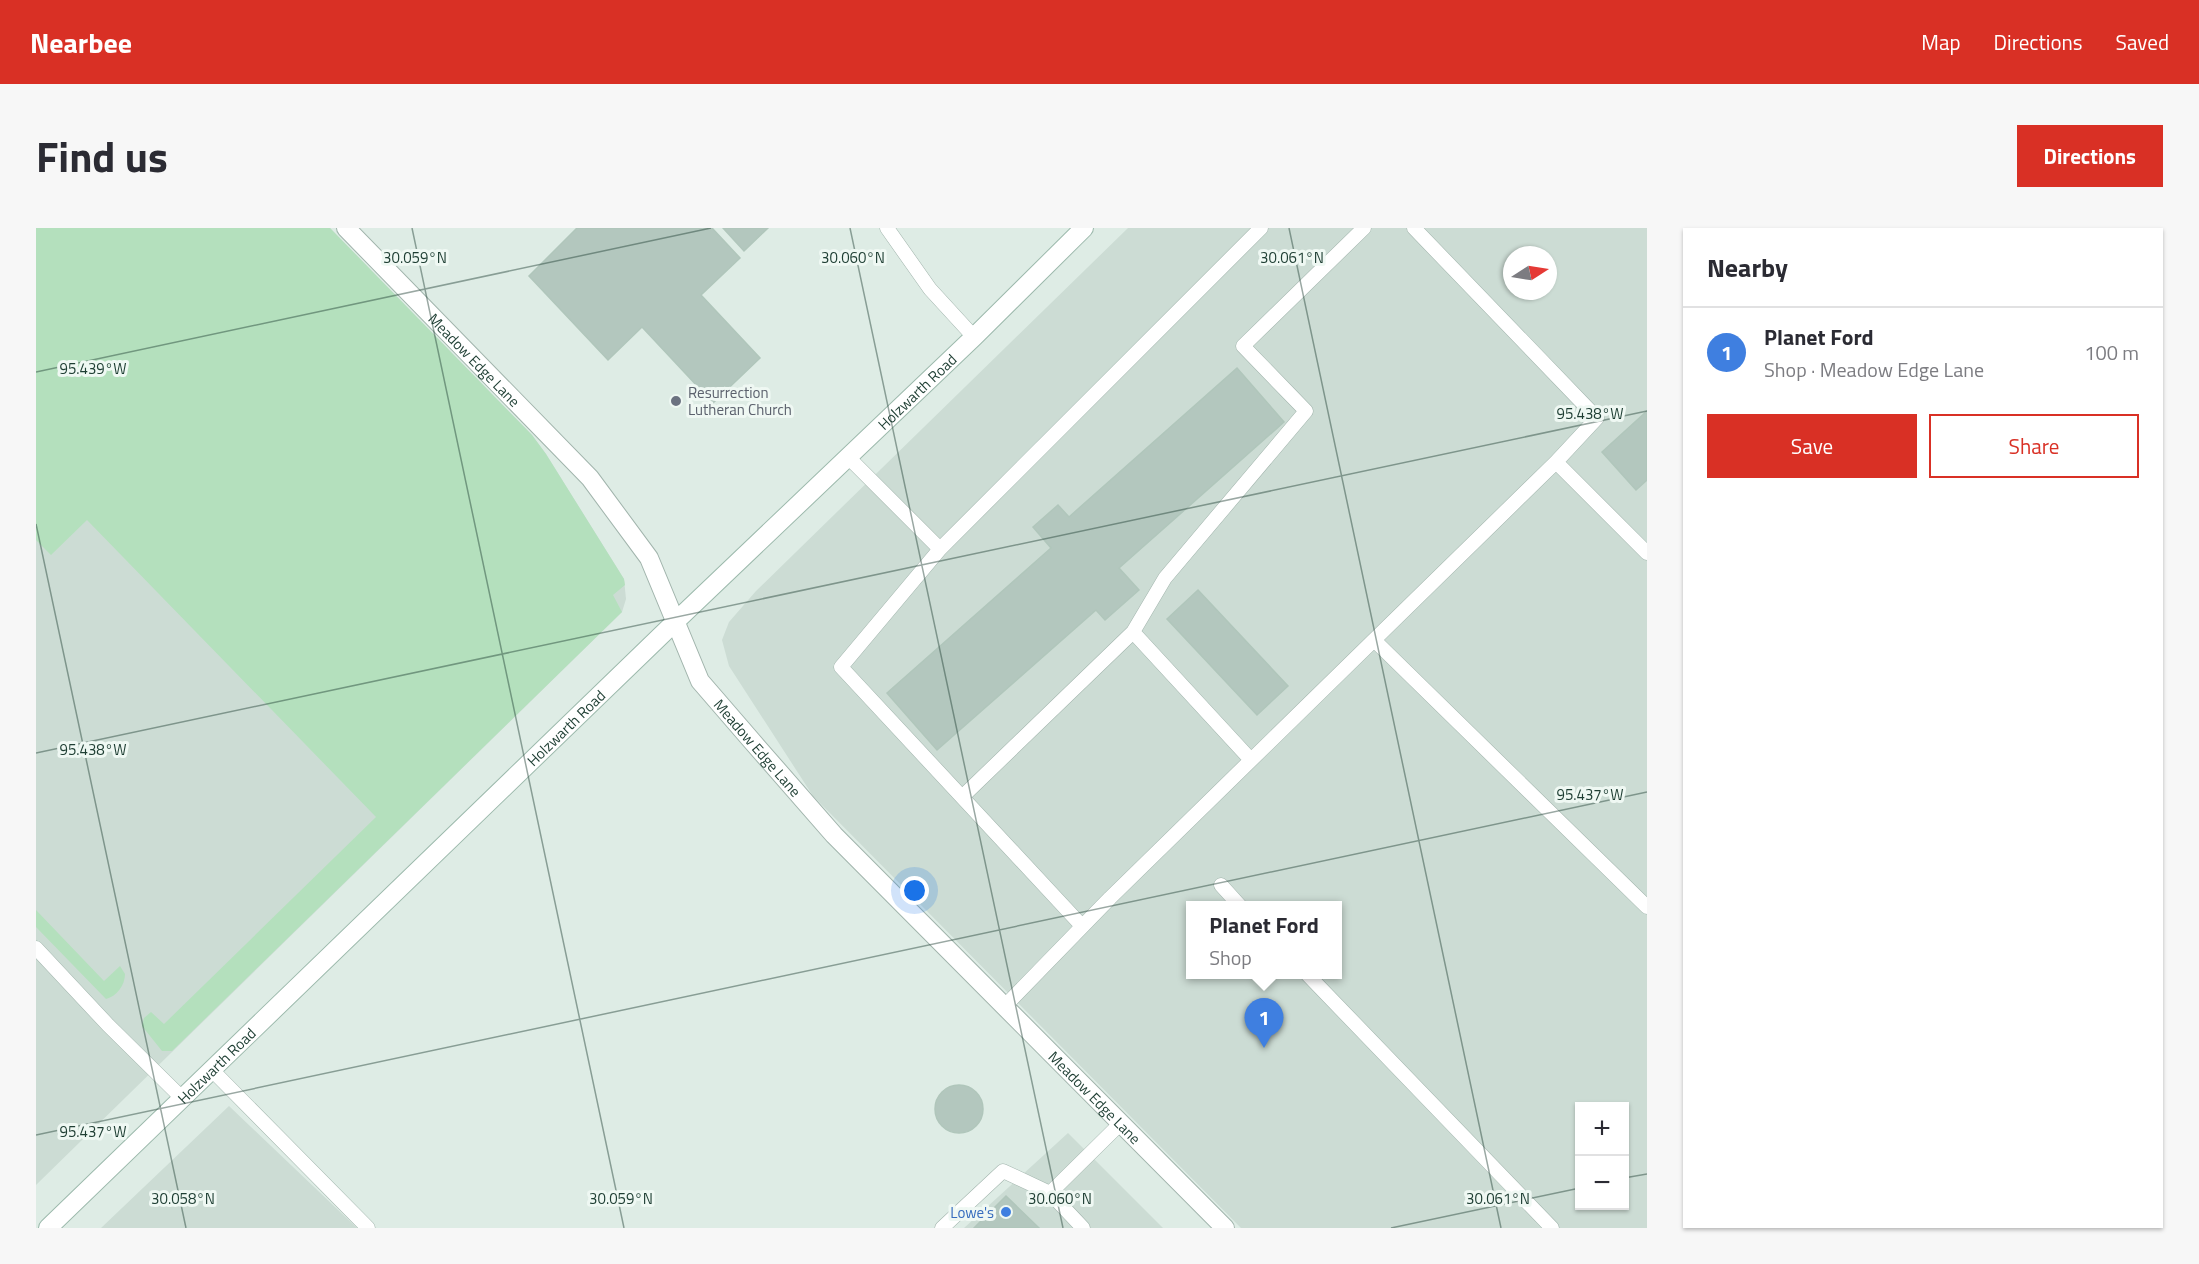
<!DOCTYPE html>
<html lang="en">
<head>
<meta charset="utf-8">
<style>
  :root { --surface:#fff; --page:#f7f7f7; --text:#2b2b33; --muted:#7c7c81; --line:#e1e1e2; --accent:#d93025 }
  body { margin:0; font-family:"Titillium Web",sans-serif; background:var(--page); color:var(--text) }
  .controls { position:absolute; right:18px; bottom:18px; display:grid; overflow:hidden; border-radius:0px; box-shadow:0 2px 4px #0004 }
  .controls button { width:54px; height:54px; display:grid; place-items:center; padding:0; border:0; border-bottom:2px solid var(--line); background:var(--surface); color:var(--text); font:30px sans-serif }
  .compass { position:absolute; left:1467px; top:18px; width:54px; height:54px; border-radius:50%; background:var(--surface); box-shadow:0 2px 4px #0004; rotate:78deg }
  .you { position:absolute; left:879px; top:663px; width:21px; height:21px; margin:-15px; border:4px solid #fff; border-radius:50%; background:#1a73e8; box-shadow:0 0 0 9px #1a73e833 }
  .badge { display:grid; place-items:center; width:39px; height:39px; border-radius:50%; background:var(--accent); color:#fff; font-size:20px; font-weight:700 }
  .pin { position:absolute; translate:-50% -50px; filter:drop-shadow(0 2px 3px #0008) }
  .pin::after { content:''; position:absolute; top:32px; width:21px; height:18px; background:inherit; clip-path:polygon(0 0,100% 0,50% 100%) }
  .popup { position:absolute; left:1150px; top:673px; width:156px; height:78px; box-sizing:border-box; display:grid; place-content:center; border-radius:0px; background:var(--surface); filter:drop-shadow(0 2px 4px #0005); font-size:20px; white-space:nowrap; color:var(--muted) }
  .popup b { font-size:22px; color:var(--text) }
  .popup::after { content:''; position:absolute; left:50%; top:100%; margin-left:-12px; border:12px solid transparent; border-top-color:var(--surface) }
  .list { margin:0; padding:0; list-style:none }
  h2 { display:flex; justify-content:space-between; align-items:center; height:78px; margin:0; padding:0 24px; font-size:26px }
  h2 small { font-size:20px; font-weight:400; color:var(--muted) }
  .list li { display:grid; grid-template-columns:39px 1fr auto; gap:18px; align-items:center; box-sizing:border-box; height:90px; padding:0 24px; border-top:2px solid var(--line) }
  .list b { display:block; font-size:22px; white-space:nowrap }
  .list p { margin:0; font-size:20px; white-space:nowrap; color:var(--muted) }
  .list em { font-size:20px; font-style:normal; color:var(--muted) }
  .actions { display:flex; gap:12px; padding:18px 24px }
  .actions a { flex:1; padding:14px 0; border:2px solid var(--accent); border-radius:0px; text-align:center; font-size:21px; color:var(--accent) }
  .actions .main { background:var(--accent); color:#fff }
  .map { position:relative; flex:none; width:1611px; height:1000px; overflow:hidden; border-radius:0px }
  header { display:flex; align-items:center; gap:36px; box-sizing:border-box; height:84px; padding:0 30px; background:var(--accent); color:#fff }
  header strong { font-size:28px }
  nav { display:flex; gap:33px; margin-inline-start:auto; font-size:21px }
  .intro { display:flex; align-items:center; justify-content:space-between; box-sizing:border-box; height:144px; padding:0 36px }
  h1 { margin:0; font-size:42px }
  .button { padding:15px 27px; border-radius:0px; background:var(--accent); color:#fff; font-size:21px; font-weight:700 }
  main { display:flex; gap:36px; padding:0 36px }
  aside { flex:1; background:var(--surface); border-radius:0px; box-shadow:0 2px 4px #0004 }
  .map>svg:first-child { display:block }
</style>
</head>
<body>
<header>
<strong>Nearbee</strong>
<nav><a>Map</a><a>Directions</a><a>Saved</a></nav>
</header>
<div class="intro"><h1>Find us</h1><a class="button">Directions</a></div>
<main>
<div class="map">
<svg width="1611" height="1000" viewBox="0 0 1611 1000">
  <rect width="100%" height="100%" fill="#deece5"/>
  <!-- built -->
  <path fill="#ccdcd4" fill-rule="evenodd" d="M0,0H294L496,207L510,226L588,351L590,371L586,384L0,957Z
    M1092,0H1611V1000H1205L777,568L693,438L686,412L693,394L720,363ZM1476,27H1512V63H1476ZM1154,678H1302V746H1154ZM1544,878H1588V978H1544Z
    M193,878L321,1000H65Z
    M1032,905L1127,1000H928Z"/>
  <!-- green -->
  <path fill="#b4e0bd" d="M0,0H294L496,207L510,226L588,351L589,357L577,367L586,384L136,823H126L106,798L108,790L115,784L128,796L340,589L51,292L15,327L0,312Z
    M0,682L68,753L84,738L89,746C89,757 81,768 70,771L0,699Z"/>
  <!-- building -->
  <path fill="#b3c7be" stroke="#b0c6bb" stroke-width="1.5" d="M541,0H676L704,30L665,67L724,130L677,175L606,99L572,132L493,48Z
    M687,0H732L708,23Z
    M1201,140L1248,194L1083,340L1103,362L1069,392L1060,382L901,522L851,465L1015,320L997,299L1022,277L1033,289Z
    M1611,183V252L1600,262L1566,224Z
    M1162,362L1252,458L1221,487L1131,391Z
    M899 881a24 24 0 1 1 48 0a24 24 0 1 1-48 0Z
    M970,968L1003,1000H938Z"/>
  <g fill="none" stroke-linecap="round" stroke-linejoin="round">
    <!-- service casing -->
    <g stroke="#a1b4ac" stroke-width="15">
      <path id="service" d="M851,0L894,61L938,109
        M1378,0L1561,190L1520,234
        M812,229L904,321L805,439L1046,698
        M904,321L1225,0
        M1338,412L1611,679
        M1215,532L1097,404L1129,350L1270,183L1207,118L1328,0
        M926,569L1097,404
        M1185,657L1204,678
        M0,720L72,797L147,871
        M1271,746L1516,1000
        M968,779L1074,670L1520,234L1611,325
        M176,842L332,1000
        M906,1000L967,943L1014,965
        M1047,1000L1014,965L1085,895"/>
    </g>
    <!-- tertiary casing -->
    <g stroke="#a1b4ac" stroke-width="20">
      <g id="tertiary">
        <path id="s1" d="M310,0L554,250L613,330L664,453L715,512L798,607L1189,1000"/>
      </g>
    </g>
    <!-- secondary casing -->
    <g stroke="#9cb9ac" stroke-width="20">
      <g id="secondary">
        <path id="s2" d="M12,1000L640,393L938,109L1048,0"/>
      </g>
    </g>
    <!-- service -->
    <use href="#service" stroke="#fff" stroke-width="14"/>
    <!-- tertiary -->
    <use href="#tertiary" stroke="#fff" stroke-width="18"/>
    <!-- secondary -->
    <use href="#secondary" stroke="#fff" stroke-width="18"/>
  </g>
  <!-- ticks -->
  <path fill="none" stroke="#1e3e33" stroke-width="1.5" stroke-opacity="0.45" d="M376,0L588,1000M814,0L1027,1000M1253,0L1465,1000M0,144L675,0M0,296L150,1000M0,525L1611,183M0,907L1611,564M1588,950L1611,946M1355,1000L1544,960"/>
  <!-- markers -->
  <circle fill="#6b7280" stroke="#eff8f3" stroke-width="2" cx="640" cy="173" r="6"/>
  <circle fill="#3f7fe0" stroke="#eff8f3" stroke-width="2" cx="970" cy="984" r="6"/>
  <g text-anchor="middle" dominant-baseline="central" stroke-width="6" stroke-linejoin="round" paint-order="stroke">
    <!-- street labels -->
    <g font-size="15" fill="#1e3e33" stroke="#eff8f3">
      <text stroke="none"><textPath href="#s1" startOffset="184">Meadow Edge Lane</textPath></text>
      <text stroke="none"><textPath href="#s2" startOffset="1206">Holzwarth Road</textPath></text>
      <text stroke="none"><textPath href="#s2" startOffset="720">Holzwarth Road</textPath></text>
      <text stroke="none"><textPath href="#s1" startOffset="670">Meadow Edge Lane</textPath></text>
      <text stroke="none"><textPath href="#s2" startOffset="234">Holzwarth Road</textPath></text>
      <text stroke="none"><textPath href="#s1" startOffset="1156">Meadow Edge Lane</textPath></text>
    </g>
    <!-- worship labels -->
    <g font-size="15" fill="#5b616d" stroke="#eff8f3" text-anchor="start">
      <text x="652" y="164">Resurrection<tspan x="652" dy="17">Lutheran Church</tspan></text>
    </g>
    <!-- shop labels -->
    <g font-size="15" fill="#366cbe" stroke="#eff8f3" text-anchor="end">
      <text x="958" y="984">Lowe's</text>
    </g>
  </g>
  <g font-size="15" text-anchor="middle" fill="#1e3e33" stroke="#eff8f3" stroke-width="6" stroke-linejoin="round" paint-order="stroke">
    <text x="379" y="35">30.059°N</text>
    <text x="817" y="35">30.060°N</text>
    <text x="1256" y="35">30.061°N</text>
    <text x="57" y="146">95.439°W</text>
    <text x="1554" y="191">95.438°W</text>
    <text x="57" y="527">95.438°W</text>
    <text x="1554" y="572">95.437°W</text>
    <text x="57" y="909">95.437°W</text>
    <text x="147" y="976">30.058°N</text>
    <text x="585" y="976">30.059°N</text>
    <text x="1024" y="976">30.060°N</text>
    <text x="1462" y="976">30.061°N</text>
  </g>
</svg>
<div class="controls">
<button>+</button>
<button>−</button>
</div>
<svg class="compass" viewBox="-18 -18 36 36"><path d="M0-13l5 13h-10z" fill="#e53935"/><path d="M0 13l5-13h-10z" fill="#7c7c81"/></svg>
<div class="you"></div>
<div class="pin badge" style="left:1228px;top:820px;background:#3f7fe0">1</div>
<div class="popup"><b>Planet Ford</b>Shop</div>
</div>
<aside>
<h2>Nearby<small></small></h2>
<ul class="list">
<li><span class="badge" style="background:#3f7fe0">1</span><div><b>Planet Ford</b><p>Shop · Meadow Edge Lane</p></div><em>100 m</em></li>
</ul>
<div class="actions"><a class="main">Save</a><a>Share</a></div>
</aside>
</main>
</body>
</html>
